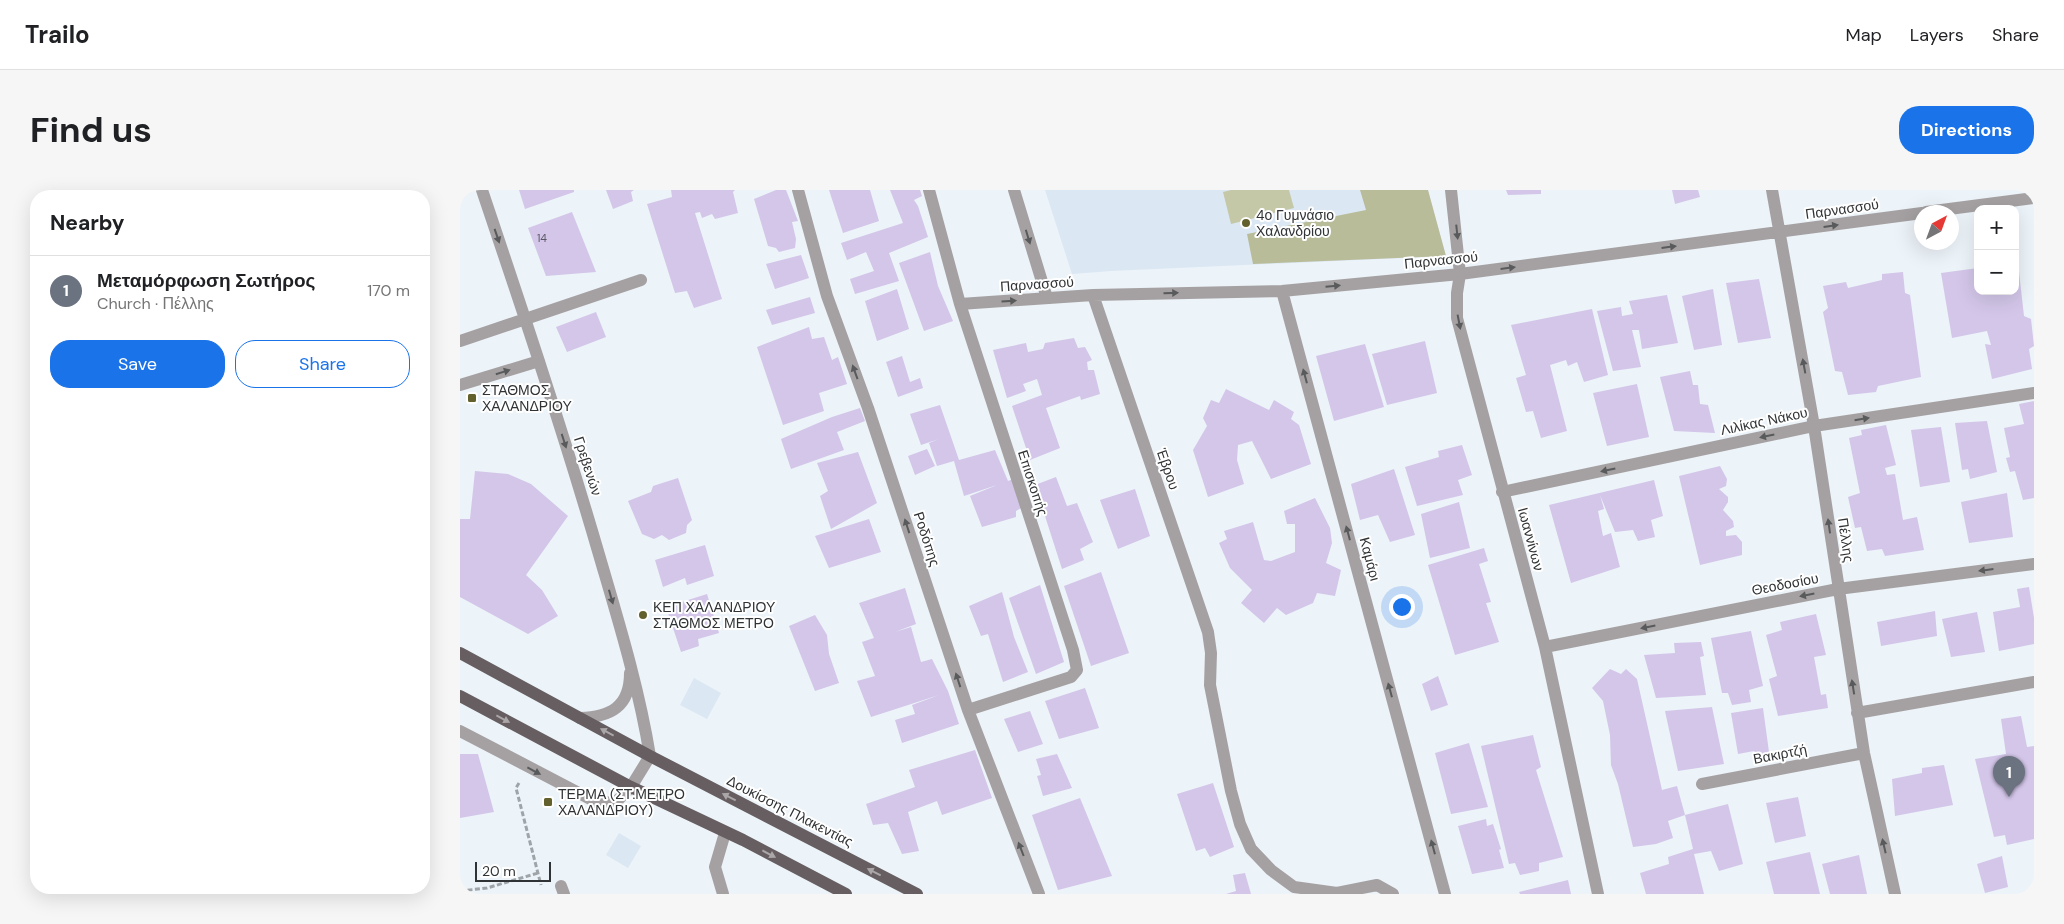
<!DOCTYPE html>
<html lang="en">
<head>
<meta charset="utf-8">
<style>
  :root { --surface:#fff; --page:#f6f6f6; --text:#202124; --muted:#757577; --line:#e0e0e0; --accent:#1a73e8 }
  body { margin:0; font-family:"DM Sans",sans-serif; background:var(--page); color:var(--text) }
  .controls { position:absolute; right:15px; top:15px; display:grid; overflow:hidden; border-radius:10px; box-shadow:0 5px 20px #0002 }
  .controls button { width:45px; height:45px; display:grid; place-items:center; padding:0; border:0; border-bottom:1px solid var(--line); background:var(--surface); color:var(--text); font:25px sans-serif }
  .compass { position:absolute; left:1454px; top:15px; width:45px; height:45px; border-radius:50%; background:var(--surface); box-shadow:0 5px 20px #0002; rotate:41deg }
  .scale { position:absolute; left:15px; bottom:12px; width:76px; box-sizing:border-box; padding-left:5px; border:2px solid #303335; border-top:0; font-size:14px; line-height:18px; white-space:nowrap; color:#303335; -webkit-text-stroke:4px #fff; paint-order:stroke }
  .you { position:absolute; left:941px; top:416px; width:18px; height:18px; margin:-12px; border:4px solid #fff; border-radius:50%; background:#1a73e8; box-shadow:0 0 0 8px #1a73e833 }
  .badge { display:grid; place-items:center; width:32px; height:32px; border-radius:50%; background:var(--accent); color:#fff; font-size:16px; font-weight:700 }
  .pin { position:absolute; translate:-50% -41px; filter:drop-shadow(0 1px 2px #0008) }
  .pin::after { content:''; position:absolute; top:26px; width:18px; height:15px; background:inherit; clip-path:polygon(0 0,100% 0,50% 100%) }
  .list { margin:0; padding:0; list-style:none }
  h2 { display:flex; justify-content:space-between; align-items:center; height:65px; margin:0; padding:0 20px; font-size:21px }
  h2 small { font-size:16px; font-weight:400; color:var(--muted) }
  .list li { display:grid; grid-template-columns:32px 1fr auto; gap:15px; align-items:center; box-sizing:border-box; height:70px; padding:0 20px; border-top:1px solid var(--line) }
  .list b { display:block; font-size:19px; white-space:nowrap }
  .list p { margin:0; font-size:16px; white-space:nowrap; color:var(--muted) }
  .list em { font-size:16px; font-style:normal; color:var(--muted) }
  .actions { display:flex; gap:10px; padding:15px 20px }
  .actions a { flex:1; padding:11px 0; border:1px solid var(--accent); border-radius:20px; text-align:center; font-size:18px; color:var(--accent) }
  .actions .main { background:var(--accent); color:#fff }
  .map { position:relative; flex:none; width:1574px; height:704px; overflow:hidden; border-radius:20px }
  header { display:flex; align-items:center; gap:30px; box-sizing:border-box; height:70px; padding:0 25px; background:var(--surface); border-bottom:1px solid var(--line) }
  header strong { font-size:24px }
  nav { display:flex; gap:28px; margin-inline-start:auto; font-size:18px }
  .intro { display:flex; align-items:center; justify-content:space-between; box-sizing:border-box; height:120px; padding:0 30px }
  h1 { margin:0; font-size:35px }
  .button { padding:12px 22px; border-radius:20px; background:var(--accent); color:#fff; font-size:18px; font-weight:700 }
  main { display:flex; gap:30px; padding:0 30px }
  aside { flex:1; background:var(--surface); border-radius:20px; box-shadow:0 5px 20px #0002 }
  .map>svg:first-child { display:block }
</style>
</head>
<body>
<header>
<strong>Trailo</strong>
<nav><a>Map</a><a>Layers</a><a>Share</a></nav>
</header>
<div class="intro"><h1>Find us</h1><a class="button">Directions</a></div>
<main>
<aside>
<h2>Nearby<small></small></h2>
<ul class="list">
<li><span class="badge" style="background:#6b7280">1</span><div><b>Μεταμόρφωση Σωτήρος</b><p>Church · Πέλλης</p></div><em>170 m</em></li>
</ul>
<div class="actions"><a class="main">Save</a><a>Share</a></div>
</aside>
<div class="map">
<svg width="1574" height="704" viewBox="0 0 1574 704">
  <rect width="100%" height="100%" fill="#ecf3f9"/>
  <!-- built -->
  <path fill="#dbe7f3" d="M585,0H968L986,66L651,81L612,84Z
    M234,488L261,503L247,529L220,515Z
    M159,643L181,656L168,678L146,665Z"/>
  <!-- green -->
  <path fill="#c4c8a6" d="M771,0H829L834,18L771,34L763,2Z"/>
  <!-- forest -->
  <path fill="#b9bc99" d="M900,0H968L986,66L793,74L787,44L906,20Z"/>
  <!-- building -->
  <path fill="#d3c6e9" d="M59,0H114V2L65,19Z
    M146,0H174L171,2L173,11L153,19Z
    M211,0H275L273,2L278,23L255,29L252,24L242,28L240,22L235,23L262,109L234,118L227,101L215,103L187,14L212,7Z
    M316,0H326L338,31L332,32L336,49L335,58L319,62L316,58L308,56L294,9Z
    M369,0H410L419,31L383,43Z
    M430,0H460L462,6L454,10L458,16L468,47L429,63L439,91L395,104L390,89L414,81L406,62L387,70L381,53L443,33Z
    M1046,0H1081V4L1048,5Z
    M1212,0H1238L1240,7L1215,14Z
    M112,22L136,82L86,86L68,38Z
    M470,62L478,96L493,131L464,141L439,73Z
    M341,65L349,88L315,99L306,74Z
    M1555,73H1558L1564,126L1571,129L1574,156L1569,159L1572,179L1532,189L1525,154L1531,155L1527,141L1492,148L1481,83L1518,78V101H1555Z
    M1443,82L1445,103L1450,105L1461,187L1418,196L1416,202L1388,205L1382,182L1375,181L1363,122L1368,118L1363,96L1386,92L1388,98L1422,90V84Z
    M1299,89L1311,148L1278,153L1266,93Z
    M437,99L449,139L417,151L405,111Z
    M1253,99L1262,155L1234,160L1222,106Z
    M1207,105L1218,153L1182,159L1179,140H1172L1181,177L1153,181L1137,121L1161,117L1162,126L1173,124L1169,111Z
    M350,107L355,123L312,135L306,120Z
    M1132,119L1148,185L1124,192L1117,172L1108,176L1106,170L1090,175L1107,241L1081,248L1073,221L1066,222L1056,188L1066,185L1051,135Z
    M136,122L146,147L107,162L96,137Z
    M349,137L352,149L364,147L372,170L378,167L387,194L359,203L364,221L323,235L297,157Z
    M614,148L618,158L625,157L632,170L627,172L628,180H634L640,204L621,210L620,206L586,218L600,258L570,270L552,216L582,205L577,189L563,194L566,201L547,208L533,160L566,153L568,162L583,159L585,153Z
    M965,151L977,203L927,215L912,164Z
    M905,154L924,217L874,231L856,166Z
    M442,166L450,192L460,188L463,198L438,207L426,172Z
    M1230,181L1233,195H1238L1240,214L1248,215L1255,243L1214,241L1200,187Z
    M1177,194L1189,247L1147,256L1133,203Z
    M766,199L809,220L814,210L834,222L831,229L839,235L851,274L811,289L792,251L778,255L777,270L784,294L748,307L733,260L747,236L743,228L751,210L759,213Z
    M1574,211V308L1563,310L1555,281L1550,282L1546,268L1550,267L1544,238L1564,234L1559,214Z
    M480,215L499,270L535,260L548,291L553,289L563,317L556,321V327L522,337L510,306L537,295L504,306L494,271L477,276L469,253L479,249L461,255L450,224Z
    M400,218L405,231L377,242L384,260L331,279L321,249L372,227Z
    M1527,231L1537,282L1510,289L1508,279L1502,280L1495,233Z
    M1426,235L1436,275L1425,278L1427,285L1435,284L1443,330L1457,327L1464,360L1425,366L1422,359L1407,361L1401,337L1395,338L1388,307L1400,303L1389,248L1402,245L1401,240Z
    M1481,237L1490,292L1460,297L1451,240Z
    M1002,255L1012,285L998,290L1003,305L957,316L945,277L979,267L978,261Z
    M467,259L475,276L455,285L448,266Z
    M398,262L417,313L371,339L360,306L368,301L357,273Z
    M1260,276L1267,289L1266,296L1259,299L1268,307V312L1263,320L1273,331L1274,337L1266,341V346L1276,345L1282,352V365L1240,375L1219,286Z
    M934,279L955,345L930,352L918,325L900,330L891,294Z
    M15,281L48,284L71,294L108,326L66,385L82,400L98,426L68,444L0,407V329H10Z
    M596,287L607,316L617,313L633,352L620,359L624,370L602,379L575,295Z
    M218,288L232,330L227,335L226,343L209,350L202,345L194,349L182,344L168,311L191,302L193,296Z
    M1194,290L1203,326L1191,330L1195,347L1178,351L1173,340L1155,342L1140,305L1144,319L1138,321L1143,346L1151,343L1160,377L1111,393L1089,315Z
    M675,299L690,346L658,359L640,310Z
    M1547,303L1553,347L1509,353L1501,312Z
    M855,308L870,338L872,353L866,373L881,380L875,406L857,403L853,413L826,425L817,418L804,433L781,413L792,400L770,378L759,353L767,349L764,341L793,332L804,370L811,371L835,362V334H827L824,321Z
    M999,312L1010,358L970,368L961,324Z
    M409,329L421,362L369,378L355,346Z
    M245,355L254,386L227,395L225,388L203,397L195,370Z
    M1024,358L1028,371L1019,374L1031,412L1026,413L1039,452L995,465L968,375Z
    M641,382L669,463L631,476L604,396Z
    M580,395L604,472L576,484L549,408Z
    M1569,397L1574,428V454L1539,461L1533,422L1560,417L1557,399Z
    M445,398L456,434L435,442L451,437L461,472L472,469L488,501L499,534L442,553L435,530L455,524L452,515L479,505L411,527L397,491L415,486L402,452L414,448L399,413Z
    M542,402L554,447L568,482L543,492L528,444L521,446L509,416Z
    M247,404L259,443L238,449L239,456L221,462L206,417Z
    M1475,421L1477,446L1421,456L1417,432Z
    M1517,422L1525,462L1491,467L1482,429Z
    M1356,424L1366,465L1354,467L1361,505L1366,504L1368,518L1318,526L1309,489L1317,486L1306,445L1322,440L1320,432Z
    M355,425L367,445L369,464L379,493L355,501L329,436Z
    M1291,441L1303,496L1289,500L1291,512L1272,515L1268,503H1262L1251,448Z
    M1241,452L1244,466L1240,467L1246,505L1196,508L1184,465L1215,463L1214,453Z
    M1150,479L1161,484L1166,479L1177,489L1202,600L1217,596L1225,625L1268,614L1283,674L1259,681L1251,661L1234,664L1244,704H1186L1180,683L1209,674L1208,667L1233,659L1225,625L1208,631L1213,648L1196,654L1173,657L1158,594L1151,575L1150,545L1143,511L1132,498Z
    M978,486L988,515L971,521L962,494Z
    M625,498L639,538L599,549L585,511Z
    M1252,517L1264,574L1218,581L1205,521Z
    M1303,518L1309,562L1298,565L1294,561L1278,564L1271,523Z
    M570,521L583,554L558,562L544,529Z
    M1561,526L1567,557L1574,556V649L1547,655L1545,645L1534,647L1515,569L1546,564L1541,529Z
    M1073,545L1081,577L1076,580L1103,667L1079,673V681L1060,685L1055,673L1049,674L1021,556Z
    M1009,553L1028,617L991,624L975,563Z
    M515,560L532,608L482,625L477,611L448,622L459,661L442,664L428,633L413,635L406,614L455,597L449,580Z
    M0,564H18L34,622L0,628Z
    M597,564L612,598L583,606L577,586L581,585L576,569Z
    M1484,575L1493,615L1435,626L1432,589L1462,583V578Z
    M753,593L774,657L750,667L745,658L736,661L717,604Z
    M1338,607L1346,646L1315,653L1306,613Z
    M620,608L652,686L598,700L572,625Z
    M1026,629L1027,636L1033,634L1041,659L1039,660L1044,678L1012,684L998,636Z
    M1350,662L1360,704H1314L1306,672Z
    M1399,665L1407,704H1370L1362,674Z
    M1542,666L1548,697L1525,703L1517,674Z
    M785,683L791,704H766L776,701L773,685Z
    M1108,690L1111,704H1060L1059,702Z"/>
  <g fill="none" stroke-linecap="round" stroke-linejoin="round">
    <!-- path -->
    <path stroke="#9ea4a8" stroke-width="3" stroke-dasharray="5 2.5" stroke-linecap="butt" d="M59,593L56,598L81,695
      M0,701L27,698L78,683"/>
    <!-- minor -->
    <path stroke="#a5a1a2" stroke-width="12" d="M338,0L367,106L408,218L508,520L579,704
      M469,0L500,114L613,460L617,480L611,487L508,520
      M554,0L587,108
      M991,0L1000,84L997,103V128L1085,457L1138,704
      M1312,0L1354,236L1404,563L1435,704
      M1466,22L1574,8
      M822,101L985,704
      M633,105L748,442L751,463L750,495L771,601L780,634L791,659L811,680L834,697L877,703L917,695L933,704
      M500,114L633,105L822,101L1000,84L1462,23
      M0,151L181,90
      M0,195L79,171
      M1042,302L1354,236L1574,203
      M1085,457L1378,399L1574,374
      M1397,523L1574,492
      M120,528C150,527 170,517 170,483
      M0,541L138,613L156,612L171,597L190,566C179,498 159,433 140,368C104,244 63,122 22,0
      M1242,594L1404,563
      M101,696L104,704
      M263,704L255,677L265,643"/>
    <!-- major -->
    <path stroke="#665e60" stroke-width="12" d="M0,463L190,566L457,704
      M0,506L171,597L283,650L386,704"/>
  </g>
  <!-- one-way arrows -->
  <defs><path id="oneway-solid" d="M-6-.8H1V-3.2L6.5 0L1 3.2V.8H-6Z" transform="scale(1.25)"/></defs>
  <g fill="#595a5b">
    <use href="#oneway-solid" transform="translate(1371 36) rotate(-8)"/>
    <use href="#oneway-solid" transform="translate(997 42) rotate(84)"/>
    <use href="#oneway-solid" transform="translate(37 46) rotate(71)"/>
    <use href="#oneway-solid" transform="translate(568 47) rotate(73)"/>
    <use href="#oneway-solid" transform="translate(1209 57) rotate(-7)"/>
    <use href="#oneway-solid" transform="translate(1048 78) rotate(-7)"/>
    <use href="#oneway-solid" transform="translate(873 96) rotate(-5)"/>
    <use href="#oneway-solid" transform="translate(711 103) rotate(-1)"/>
    <use href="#oneway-solid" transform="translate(549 111) rotate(-4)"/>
    <use href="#oneway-solid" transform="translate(999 132) rotate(79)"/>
    <use href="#oneway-solid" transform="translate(1344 176) rotate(-100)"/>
    <use href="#oneway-solid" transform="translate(43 182) rotate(-17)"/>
    <use href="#oneway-solid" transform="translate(395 182) rotate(-110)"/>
    <use href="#oneway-solid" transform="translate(845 186) rotate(-105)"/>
    <use href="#oneway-solid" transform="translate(1402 229) rotate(-9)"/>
    <use href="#oneway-solid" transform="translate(1307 246) rotate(168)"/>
    <use href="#oneway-solid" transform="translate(104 251) rotate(72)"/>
    <use href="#oneway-solid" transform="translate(1148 280) rotate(168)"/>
    <use href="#oneway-solid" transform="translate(447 336) rotate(-108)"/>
    <use href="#oneway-solid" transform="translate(1369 336) rotate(-98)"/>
    <use href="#oneway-solid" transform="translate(888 343) rotate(-105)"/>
    <use href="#oneway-solid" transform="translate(1526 380) rotate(173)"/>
    <use href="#oneway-solid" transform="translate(1347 405) rotate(169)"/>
    <use href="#oneway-solid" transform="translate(151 407) rotate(74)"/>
    <use href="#oneway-solid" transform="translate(1188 437) rotate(169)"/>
    <use href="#oneway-solid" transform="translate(498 490) rotate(-108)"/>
    <use href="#oneway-solid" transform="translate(1393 497) rotate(-99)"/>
    <use href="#oneway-solid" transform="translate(930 500) rotate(-105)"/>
    <use href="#oneway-solid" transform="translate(74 581) rotate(28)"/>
    <use href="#oneway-solid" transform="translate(1424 656) rotate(-103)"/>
    <use href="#oneway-solid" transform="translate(973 657) rotate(-105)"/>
    <use href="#oneway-solid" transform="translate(561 659) rotate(-111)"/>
  </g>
  <g fill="#aba6a8">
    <use href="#oneway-solid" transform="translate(43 529) rotate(28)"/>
    <use href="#oneway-solid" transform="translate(147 542) rotate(-152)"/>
    <use href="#oneway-solid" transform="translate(269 607) rotate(-153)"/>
    <use href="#oneway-solid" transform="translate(309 664) rotate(28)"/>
    <use href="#oneway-solid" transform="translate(414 682) rotate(-153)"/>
  </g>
  <!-- markers -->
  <g fill="#62612e" stroke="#fff" stroke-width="2">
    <circle cx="786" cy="33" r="5"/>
    <rect x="7" y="203" width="10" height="10" rx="2.5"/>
    <circle cx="183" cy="425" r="5"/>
    <rect x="83" y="607" width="10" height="10" rx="2.5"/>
  </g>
  <g text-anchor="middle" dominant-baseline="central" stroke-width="4" stroke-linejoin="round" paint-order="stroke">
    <!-- number labels -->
    <g font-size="11" fill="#595862">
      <text x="82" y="48">14</text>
    </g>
    <!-- street labels -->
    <g font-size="14" fill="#303335" stroke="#fff">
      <text transform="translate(1382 19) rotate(-8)">Παρνασσού</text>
      <text transform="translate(981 70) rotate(-6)">Παρνασσού</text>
      <text transform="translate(577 94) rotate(-4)">Παρνασσού</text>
      <text transform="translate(1304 231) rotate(-12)">Λιλίκας Νάκου</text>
      <text transform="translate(128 276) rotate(72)">Γρεβενών</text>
      <text transform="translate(708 279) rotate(71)">Έβρου</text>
      <text transform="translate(573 293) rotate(72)">Επισκοπής</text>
      <text transform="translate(467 349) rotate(72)">Ροδόπης</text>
      <text transform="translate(1071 349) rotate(75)">Ιωαννίνων</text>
      <text transform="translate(1386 350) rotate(82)">Πέλλης</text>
      <text transform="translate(910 369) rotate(75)">Καμάρι</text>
      <text transform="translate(1325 394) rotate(-11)">Θεοδοσίου</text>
      <text transform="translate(1320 564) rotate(-11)">Βακιρτζή</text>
      <text transform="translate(330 621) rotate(27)">Δουκίσσης Πλακεντίας</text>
    </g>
    <!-- poi labels -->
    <g font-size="14" fill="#303335" stroke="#fff" text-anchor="start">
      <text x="796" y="25">4ο Γυμνάσιο<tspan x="796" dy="16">Χαλανδρίου</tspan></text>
      <text x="22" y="200">ΣΤΑΘΜΟΣ<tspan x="22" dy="16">ΧΑΛΑΝΔΡΙΟΥ</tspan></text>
      <text x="193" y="417">ΚΕΠ ΧΑΛΑΝΔΡΙΟΥ<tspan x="193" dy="16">ΣΤΑΘΜΟΣ ΜΕΤΡΟ</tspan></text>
      <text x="98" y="604">ΤΕΡΜΑ (ΣΤ.ΜΕΤΡΟ<tspan x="98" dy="16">ΧΑΛΑΝΔΡΙΟΥ)</tspan></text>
    </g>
  </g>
</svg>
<div class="controls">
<button>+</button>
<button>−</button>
</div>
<svg class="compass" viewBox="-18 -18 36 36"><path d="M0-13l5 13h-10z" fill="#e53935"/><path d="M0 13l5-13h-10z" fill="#757577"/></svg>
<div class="scale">20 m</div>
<div class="you"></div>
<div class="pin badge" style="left:1549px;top:607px;background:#6b7280">1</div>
</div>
</main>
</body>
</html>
